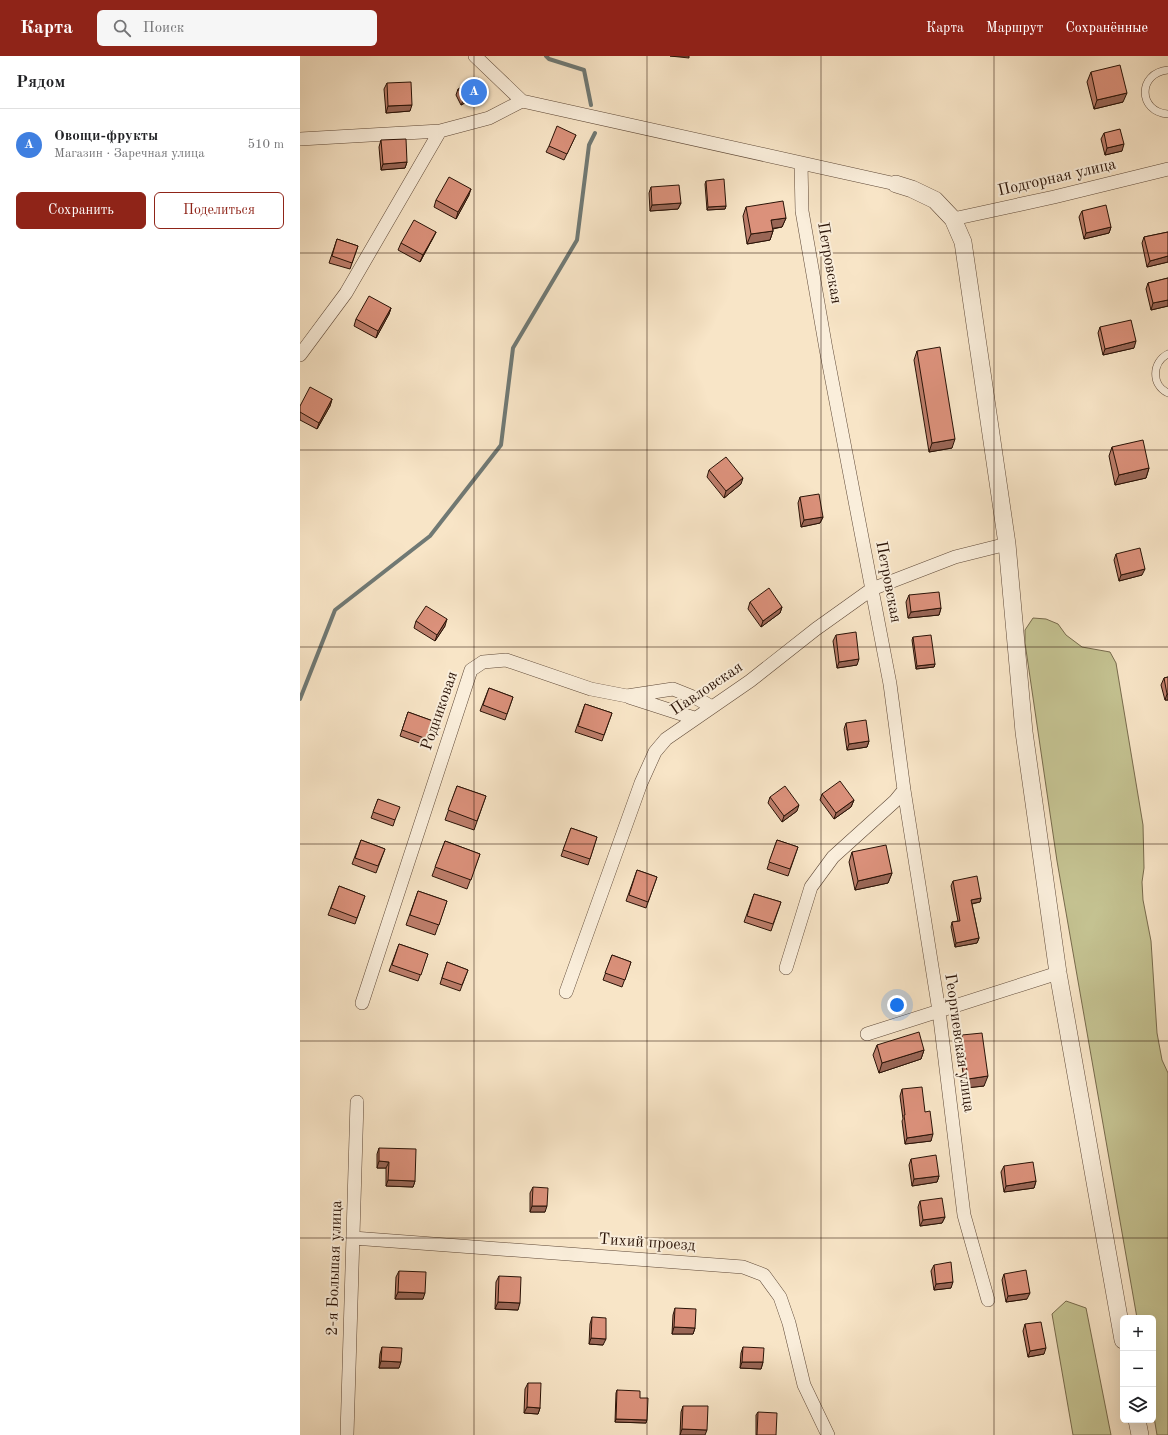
<!DOCTYPE html>
<html lang="ru">
<head>
<meta charset="utf-8">
<style>
  :root { --surface:#fff; --page:#f6f6f6; --text:#202124; --muted:#757577; --line:#e0e0e0; --accent:#8f2418 }
  body { margin:0; font-family:"Old Standard TT",serif; background:var(--page); color:var(--text) }
  .controls { position:absolute; right:12px; bottom:12px; display:grid; overflow:hidden; border-radius:6px; box-shadow:0 4px 16px #0002 }
  .controls button { width:36px; height:36px; display:grid; place-items:center; padding:0; border:0; border-bottom:1px solid var(--line); background:var(--surface); color:var(--text); font:20px sans-serif }
  .you { position:absolute; left:597px; top:949px; width:14px; height:14px; margin:-10px; border:3px solid #fff; border-radius:50%; background:#1a73e8; box-shadow:0 0 0 6px #1a73e833 }
  .badge { display:grid; place-items:center; width:26px; height:26px; border-radius:50%; background:var(--accent); color:#fff; font-size:13px; font-weight:700 }
  .pin { position:absolute; translate:-50% -50%; border:2px solid #fff; box-shadow:0 1px 4px #0006 }
  .list { margin:0; padding:0; list-style:none }
  h2 { display:flex; justify-content:space-between; align-items:center; height:52px; margin:0; padding:0 16px; font-size:17px }
  h2 small { font-size:13px; font-weight:400; color:var(--muted) }
  .list li { display:grid; grid-template-columns:26px 1fr auto; gap:12px; align-items:center; box-sizing:border-box; height:72px; padding:0 16px; border-top:1px solid var(--line) }
  .list b { display:block; font-size:15px; white-space:nowrap }
  .list p { margin:0; font-size:13px; white-space:nowrap; color:var(--muted) }
  .list em { font-size:13px; font-style:normal; color:var(--muted) }
  .actions { display:flex; gap:8px; padding:12px 16px }
  .actions a { flex:1; padding:9px 0; border:1px solid var(--accent); border-radius:6px; text-align:center; font-size:14px; color:var(--accent) }
  .actions .main { background:var(--accent); color:#fff }
  .icon { flex:none; width:22px; height:22px; fill:none; stroke:currentColor; stroke-width:2; stroke-linecap:round; stroke-linejoin:round }
  .map { position:relative; flex:none; width:868px; height:1379px; overflow:hidden }
  header { display:flex; align-items:center; gap:24px; box-sizing:border-box; height:56px; padding:0 20px; background:var(--accent); color:#fff }
  header strong { font-size:19px }
  nav { display:flex; gap:22px; margin-inline-start:auto; font-size:14px }
  .search { width:280px; height:36px; background:var(--page); display:flex; align-items:center; gap:10px; box-sizing:border-box; padding:0 14px; border-radius:6px; color:var(--muted); font-size:15px }
  main { display:flex }
  aside { flex:1; background:var(--surface) }
  .map>svg:first-child { display:block }
</style>
</head>
<body>
<header>
<strong>Карта</strong>
<div class="search"><svg class="icon" aria-label="search" viewBox="0 0 24 24"><circle cx="10" cy="10" r="6"/><path d="M15 15l6 6"/></svg>Поиск</div>
<nav><a>Карта</a><a>Маршрут</a><a>Сохранённые</a></nav>
</header>
<main>
<aside>
<h2>Рядом<small></small></h2>
<ul class="list">
<li><span class="badge" style="background:#3f7fe0">A</span><div><b>Овощи-фрукты</b><p>Магазин · Заречная улица</p></div><em>510 m</em></li>
</ul>
<div class="actions"><a class="main">Сохранить</a><a>Поделиться</a></div>
</aside>
<div class="map">
<svg width="868" height="1379" viewBox="0 0 868 1379">
  <rect width="100%" height="100%" fill="#f8e5c7"/>
  <filter id="stains"><feTurbulence type="fractalNoise" baseFrequency=".005" numOctaves="4"/><feColorMatrix values="0 0 0 0 .2 0 0 0 0 .09 0 0 0 0 .02 0 0 0 .5 -.17"/></filter>
  <radialGradient id="worn" r=".72"><stop offset=".6" stop-color="#630" stop-opacity="0"/><stop offset="1" stop-color="#630" stop-opacity=".3"/></radialGradient>
  <!-- green -->
  <path fill="#c4c291" stroke="#776a4c" d="M733,562L746,563L758,568L766,579L782,591L810,596L816,607L843,769L844,812L842,826L843,844L851,885L857,977L862,1004L868,1017V1379H857L853,1355V1262H837L757,805L725,587V574Z
    M766,1245L786,1252L811,1379H773L752,1258Z"/>
  <g fill="none" stroke-linecap="round" stroke-linejoin="round">
    <!-- stream -->
    <path stroke="#707974" stroke-width="4" d="M246,0L249,3L284,14L291,49
      M0,643L35,554L130,480L201,389L213,292L277,184L289,89L295,77"/>
    <!-- service casing -->
    <g stroke="#5e4837" stroke-width="8">
      <path id="service" d="M868,14C837,17 838,56 868,58
        M868,298C852,306 851,329 868,337"/>
    </g>
    <!-- minor casing -->
    <g stroke="#5e4837" stroke-width="14">
      <path id="minor" d="M175,0L222,45L596,128
        M0,83L140,75
        M653,163L754,141L868,113
        M0,299L46,237L140,75L189,62L222,45
        M329,641L394,662
        M604,734L639,955L664,1159L688,1244
        M486,912L511,831L533,801L595,745L604,734L590,628L526,293L502,155L501,107
        M266,936L341,727L355,696L366,683L450,625L516,573L572,533L655,501L707,488
        M62,947L171,614L183,606L206,604L291,633L327,640L373,633L398,643L412,651
        M567,978L758,917
        M53,1182L443,1211L464,1219L480,1241L489,1267L504,1329L528,1379
        M47,1379L57,1046"/>
    </g>
    <!-- tertiary casing -->
    <g stroke="#5e4837" stroke-width="18">
      <path id="tertiary" d="M596,128L612,133L635,144L653,163L663,186L707,488L724,676L758,917L823,1284
        M837,1364L840,1379"/>
    </g>
    <!-- service -->
    <use href="#service" stroke="#faeedb" stroke-width="7"/>
    <!-- minor -->
    <use href="#minor" stroke="#faeedb" stroke-width="13"/>
    <!-- tertiary -->
    <use href="#tertiary" stroke="#faeedb" stroke-width="17"/>
  </g>
  <!-- wall -->
  <path fill="#bc7d6a" stroke="#2a1307" d="M791,16L823,46L794,53L787,26Z
    M87,27L110,55L86,57L84,33Z
    M158,33L182,38L161,49L156,39Z
    M804,77L822,95L805,99L801,83Z
    M276,79L264,104L246,96L249,90Z
    M81,84L107,106L105,112L81,114L79,91Z
    M406,125L426,150L425,153L407,154L405,128Z
    M351,131L381,147L378,153L350,155L349,137Z
    M169,139L156,163L134,151L136,144Z
    M446,151L486,162L482,171L473,173V175L470,184L447,188L443,160Z
    M782,155L811,171L809,177L784,183L779,161Z
    M136,176L133,182L120,206L98,194L101,187Z
    M868,176V206L847,211L842,187L844,181Z
    M37,183L58,190L50,213L29,207Z
    M868,222V250L851,254L846,233L848,227Z
    M91,252L89,258L76,282L54,270L56,263Z
    M800,271L834,292L803,299L798,277Z
    M617,295L652,392L629,396L614,304Z
    M32,343L30,350L17,373L0,364V350Z
    M812,391L849,412L846,422L815,429L809,400Z
    M409,414L441,428L424,442L407,421Z
    M500,441L523,461L520,467L501,471L498,447Z
    M816,498L842,519L819,525L814,504Z
    M609,539L641,552L639,559L608,562L606,546Z
    M450,546L482,551L480,557L461,571L448,553Z
    M116,565L145,570L135,585L114,572Z
    M536,579L557,609L537,612L533,585Z
    M613,581L635,608L634,611L616,613L612,584Z
    M868,621V644H865L861,629L864,622Z
    M189,632L213,641L205,664L180,655Z
    M285,648L312,657L302,685L275,676Z
    M108,656L133,665L125,689L100,680Z
    M546,667L569,685L567,691L547,694L544,673Z
    M157,730L186,740L174,774L145,764Z
    M522,738L554,744L551,751L534,763L520,744Z
    M470,741L497,755L482,766L468,747Z
    M78,743L95,764L93,770L71,762Z
    M271,772L297,781L288,809L261,800Z
    M61,784L85,793L76,817L52,808Z
    M477,784L498,791L488,820L467,813Z
    M145,785L180,798L167,833L132,820Z
    M552,796L592,817L588,827L555,834L549,806Z
    M337,814L357,821L346,852L326,845Z
    M653,825L681,842L680,846L672,848L679,882L677,887L655,891L651,871L652,866L658,865L651,830Z
    M39,830L65,840L55,868L28,859Z
    M118,835L147,845L135,879L106,869Z
    M454,838L481,846L471,875L444,866Z
    M99,888L128,898L118,925L89,915Z
    M312,899L331,906L322,931L303,924Z
    M147,906L168,914L160,935L140,928Z
    M662,979L684,1030L665,1032L659,988Z
    M577,989L624,994L621,1003L579,1017L573,999Z
    M602,1033L625,1056L631,1085L605,1088L602,1065L603,1063L600,1040Z
    M79,1092L115,1125L113,1131L86,1130V1112H77V1098Z
    M611,1103L639,1120L637,1126L612,1130L609,1109Z
    M704,1110L736,1125L734,1132L704,1136L701,1116Z
    M233,1131L245,1156H230V1137Z
    M620,1145L645,1161L642,1167L620,1170L618,1151Z
    M634,1209L651,1232L634,1234L631,1215Z
    M99,1215L123,1243H95L96,1221Z
    M704,1218L727,1243L706,1246L702,1224Z
    M199,1220L218,1254L195,1253L196,1226Z
    M375,1252L395,1272L393,1278H372L373,1259Z
    M292,1261L303,1289L289,1288L290,1268Z
    M725,1268L744,1298L728,1301L723,1275Z
    M82,1291L99,1312H79L80,1298Z
    M443,1291L463,1306L461,1313L440,1312L441,1297Z
    M228,1327L240,1352L238,1358L224,1357L225,1333Z
    M317,1334L340,1342L346,1367L315,1366L316,1337Z
    M383,1350L405,1379H380L381,1356Z
    M458,1356L476,1379H456V1359Z"/>
  <!-- shaded-wall -->
  <path fill="#996656" stroke="#2a1307" d="M370,0H389V2Z
    M184,32L182,38L161,49L164,43Z
    M827,37L823,46L794,53L797,44Z
    M112,49L110,55L86,57L88,50Z
    M824,88L822,95L805,99L807,92Z
    M107,106L105,112L81,114L83,108Z
    M171,133L169,139L156,163L158,156Z
    M381,147L378,153L350,155L352,149Z
    M426,150L425,153L407,154L408,151Z
    M486,162L482,171L468,173L471,164Z
    M811,171L809,177L784,183L786,177Z
    M473,175L470,184L447,188L451,178Z
    M136,176L133,182L120,206L123,199Z
    M868,200V206L847,211L850,205Z
    M868,244V250L851,254L853,247Z
    M91,252L89,258L76,282L78,275Z
    M836,285L834,292L803,299L805,293Z
    M32,343L30,350L17,373L19,367Z
    M655,383L652,392L629,396L632,387Z
    M849,412L846,422L815,429L819,419Z
    M443,422L441,428L424,442L426,435Z
    M523,461L520,467L501,471L504,464Z
    M845,513L842,519L819,525L821,519Z
    M482,551L480,557L461,571L463,565Z
    M641,552L639,559L608,562L611,556Z
    M147,563L145,570L135,585L137,579Z
    M559,603L557,609L537,612L539,606Z
    M635,608L634,611L616,613L617,610Z
    M867,638H868V644H865Z
    M569,685L567,691L547,694L549,688Z
    M554,744L551,751L534,763L536,757Z
    M499,749L497,755L482,766L484,760Z
    M592,817L588,827L555,834L558,825Z
    M681,842L680,846L669,848L671,844Z
    M679,882L677,887L655,891L656,887Z
    M624,994L621,1003L579,1017L582,1007Z
    M688,1020L684,1030L665,1032L668,1023Z
    M633,1078L631,1085L605,1088L607,1082Z
    M79,1105L89,1106L86,1112H77Z
    M639,1120L637,1126L612,1130L614,1123Z
    M88,1124L115,1125L113,1131L86,1130Z
    M736,1125L734,1132L704,1136L706,1130Z
    M232,1150H247L245,1156H230Z
    M645,1161L642,1167L620,1170L623,1164Z
    M653,1226L651,1232L634,1234L636,1228Z
    M98,1236L125,1237L123,1243H95Z
    M730,1237L727,1243L706,1246L708,1240Z
    M198,1246L220,1247L218,1254L195,1253Z
    M374,1271L395,1272L393,1278H372Z
    M291,1282L306,1283L303,1289L289,1288Z
    M746,1292L744,1298L728,1301L730,1295Z
    M81,1305L101,1306L99,1312H79Z
    M442,1306H463L461,1313L440,1312Z
    M227,1351L240,1352L238,1358L224,1357Z
    M316,1363L347,1364L346,1367L315,1366Z
    M382,1373L407,1374L405,1379H380Z"/>
  <!-- building -->
  <path fill="#db917b" stroke="#2a1307" d="M820,9L827,37L797,44L791,16Z
    M179,22L184,32L164,43L158,33Z
    M111,26L112,49L88,50L87,27Z
    M257,70L276,79L267,98L249,90Z
    M820,73L824,88L807,92L804,77Z
    M106,83L107,106L83,108L81,84Z
    M149,121L171,133L158,156L136,144Z
    M424,123L426,150L408,151L406,125Z
    M379,129L381,147L352,149L351,131Z
    M483,145L486,162L471,164L473,175L451,178L446,151Z
    M806,149L811,171L786,177L782,155Z
    M114,164L136,176L123,199L101,187Z
    M868,176V200L850,205L844,181Z
    M37,183L58,190L52,207L32,200Z
    M868,222V244L853,247L848,227Z
    M69,240L91,252L78,275L56,263Z
    M831,264L836,285L805,293L800,271Z
    M640,291L655,383L632,387L617,295Z
    M10,331L32,343L19,367L0,356V350Z
    M843,384L849,412L819,419L812,391Z
    M426,401L443,422L426,435L409,414Z
    M519,438L523,461L504,464L500,441Z
    M840,492L845,513L821,519L816,498Z
    M469,532L482,551L463,565L450,546Z
    M639,536L641,552L611,556L609,539Z
    M126,550L147,563L137,579L116,565Z
    M556,576L559,603L539,606L536,579Z
    M631,579L635,608L617,610L613,581Z
    M868,621V638H867L864,622Z
    M189,632L213,641L207,658L183,649Z
    M285,648L312,657L304,679L278,670Z
    M108,656L133,665L127,683L102,674Z
    M566,664L569,685L549,688L546,667Z
    M540,725L554,744L536,757L522,738Z
    M157,730L186,740L177,765L148,754Z
    M485,730L499,749L484,760L470,741Z
    M78,743L100,751L95,764L73,756Z
    M271,772L297,781L290,803L263,794Z
    M61,784L85,793L78,810L55,802Z
    M477,784L498,791L490,813L469,806Z
    M145,785L180,798L171,824L135,811Z
    M586,789L592,817L558,825L552,796Z
    M337,814L357,821L348,846L329,839Z
    M677,820L681,842L671,844L679,882L656,887L652,866L660,865L653,825Z
    M39,830L65,840L57,862L31,852Z
    M118,835L147,845L139,869L110,859Z
    M454,838L481,846L473,868L447,860Z
    M99,888L128,898L121,919L92,909Z
    M312,899L331,906L325,924L305,917Z
    M147,906L168,914L162,929L142,922Z
    M619,976L624,994L582,1007L577,989Z
    M682,977L688,1020L668,1023L662,979Z
    M622,1031L625,1056L630,1055L633,1078L607,1082L604,1059H605L602,1033Z
    M79,1092L116,1093L115,1125L88,1124L89,1106L79,1105Z
    M636,1099L639,1120L614,1123L611,1103Z
    M733,1106L736,1125L706,1130L704,1110Z
    M233,1131L248,1132L247,1150H232Z
    M642,1142L645,1161L623,1164L620,1145Z
    M651,1206L653,1226L636,1228L634,1209Z
    M726,1214L730,1237L708,1240L704,1218Z
    M99,1215L126,1216L125,1237L98,1236Z
    M199,1220L221,1221L220,1247L198,1246Z
    M375,1252L396,1253L395,1272L374,1271Z
    M292,1261L306,1262V1283L291,1282Z
    M741,1266L746,1292L730,1295L725,1268Z
    M82,1291L102,1292L101,1306L81,1305Z
    M443,1291L464,1292L463,1306H442Z
    M228,1327H241L240,1352L227,1351Z
    M317,1334L340,1335V1342H348L347,1364L316,1363Z
    M383,1350H408L407,1374L382,1373Z
    M458,1356L477,1357L476,1379H457Z"/>
  <!-- grid -->
  <path fill="none" stroke="#2a1307" stroke-width="1" stroke-opacity="0.55" d="M174,0V1379M347,0V1379M521,0V1379M694,0V1379M0,197H868M0,394H868M0,591H868M0,788H868M0,985H868M0,1182H868"/>
  <g text-anchor="middle" dominant-baseline="central" stroke-width="4" stroke-linejoin="round" paint-order="stroke">
    <!-- street labels -->
    <g font-size="16" fill="#2a1307" stroke="#faeedb">
      <text transform="translate(757 122) rotate(-13)">Подгорная улица</text>
      <text transform="translate(529 207) rotate(80)">Петровская</text>
      <text transform="translate(588 526) rotate(79)">Петровская</text>
      <text transform="translate(407 633) rotate(-34)">Павловская</text>
      <text transform="translate(140 655) rotate(-71)">Родниковая</text>
      <text transform="translate(659 987) rotate(82)">Георгиевская улица</text>
      <text transform="translate(347 1187) rotate(4)">Тихий проезд</text>
      <text transform="translate(35 1212) rotate(-88)">2-я Большая улица</text>
    </g>
  </g>
  <rect width="100%" height="100%" filter="url(#stains)"/>
  <rect width="100%" height="100%" fill="url(#worn)"/>
</svg>
<div class="controls">
<button>+</button>
<button>−</button>
<button><svg class="icon" aria-label="layers" viewBox="0 0 24 24"><path d="M12 4l9 5-9 5-9-5zM3 14l9 5 9-5"/></svg></button>
</div>
<div class="you"></div>
<div class="pin badge" style="left:174px;top:36px;background:#3f7fe0">A</div>
</div>
</main>
</body>
</html>
